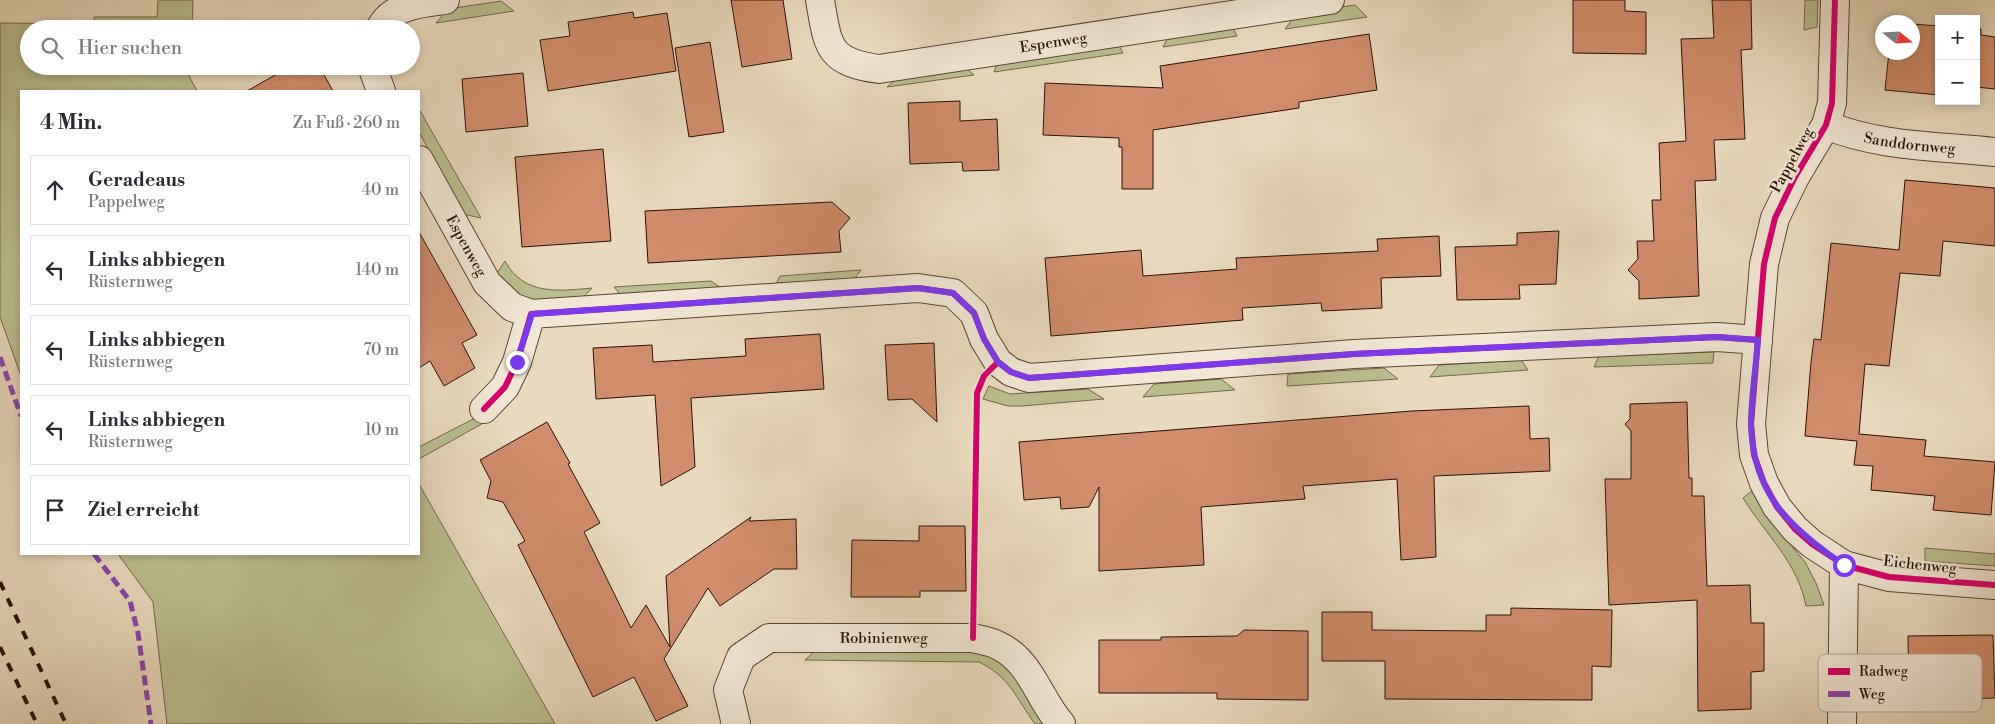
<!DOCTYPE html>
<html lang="de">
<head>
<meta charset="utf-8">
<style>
  :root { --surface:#fff; --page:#f2f2f3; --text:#2b2b33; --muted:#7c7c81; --line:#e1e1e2 }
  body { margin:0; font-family:"Libre Bodoni",serif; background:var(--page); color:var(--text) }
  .controls { position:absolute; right:15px; top:15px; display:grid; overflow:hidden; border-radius:0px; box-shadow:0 2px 8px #0003 }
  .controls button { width:45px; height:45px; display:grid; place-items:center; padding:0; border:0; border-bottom:1px solid var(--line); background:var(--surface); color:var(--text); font:25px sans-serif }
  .compass { position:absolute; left:1875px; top:15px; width:45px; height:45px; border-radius:50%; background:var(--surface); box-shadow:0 2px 8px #0003; rotate:108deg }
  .stop { position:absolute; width:15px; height:15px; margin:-11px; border:4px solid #7c3aed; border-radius:50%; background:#fff }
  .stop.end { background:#7c3aed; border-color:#fff; box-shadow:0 1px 5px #0008 }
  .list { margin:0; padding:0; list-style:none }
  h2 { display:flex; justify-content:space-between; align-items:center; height:65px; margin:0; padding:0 20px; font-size:21px }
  h2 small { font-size:16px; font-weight:400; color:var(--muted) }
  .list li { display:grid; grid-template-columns:32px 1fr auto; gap:15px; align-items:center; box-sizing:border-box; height:70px; margin:0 10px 10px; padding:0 10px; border:1px solid var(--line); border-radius:0px }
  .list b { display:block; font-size:19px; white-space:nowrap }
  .list p { margin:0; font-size:16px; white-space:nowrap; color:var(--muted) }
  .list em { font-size:16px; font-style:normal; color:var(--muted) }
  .icon { flex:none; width:28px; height:28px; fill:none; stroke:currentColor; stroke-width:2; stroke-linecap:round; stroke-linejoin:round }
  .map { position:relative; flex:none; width:1995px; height:724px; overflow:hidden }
  .search { position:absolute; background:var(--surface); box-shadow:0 2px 8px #0003; left:20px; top:20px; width:400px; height:55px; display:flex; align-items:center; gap:12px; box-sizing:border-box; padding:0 18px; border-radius:28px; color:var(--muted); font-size:19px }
  .panel { position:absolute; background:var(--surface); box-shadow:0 2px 8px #0003; left:20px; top:90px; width:400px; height:465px; border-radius:0px }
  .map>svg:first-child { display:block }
</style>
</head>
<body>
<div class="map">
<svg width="1995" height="724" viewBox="0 0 1995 724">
  <rect width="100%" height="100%" fill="#eadabd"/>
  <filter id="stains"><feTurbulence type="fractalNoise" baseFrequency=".004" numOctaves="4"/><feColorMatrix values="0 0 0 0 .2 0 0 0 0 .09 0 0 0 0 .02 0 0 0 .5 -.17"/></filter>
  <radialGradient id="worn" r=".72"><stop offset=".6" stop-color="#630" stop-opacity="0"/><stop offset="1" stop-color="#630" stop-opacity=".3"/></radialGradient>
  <!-- green -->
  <path fill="#bbbe8e" stroke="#736848" d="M158,0H193L192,29H29V66H189V76L197,91H21V376L0,317V23L94,24V17H157Z
    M1805,0H1818L1817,27L1804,30Z
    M501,1L514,11L436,23L448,9Z
    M1355,5L1367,17L1285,29L1297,13Z
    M1230,23L1237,36L1163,47L1170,33Z
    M1117,41L1123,53L994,72L999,58Z
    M963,65L974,75L887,87L901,74Z
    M419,109L481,218L463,214L419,132Z
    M505,261C524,296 559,291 592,288L579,302L535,300L517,294L497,273Z
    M861,270L856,277L847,282L774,288L780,276Z
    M711,281L721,288L624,299L614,287Z
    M1714,352L1713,363L1594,367L1599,356Z
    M1521,360L1528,370L1430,377L1439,365Z
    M1384,368L1398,379L1287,386L1288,374Z
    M1221,379L1235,390L1143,397L1154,384Z
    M989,386L1010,394L1088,389L1104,399L1022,406H1008L983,399Z
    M496,416L419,459V447L477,417Z
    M419,484L555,724H167L153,602L118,554H419Z
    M1752,491L1773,524L1805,562L1816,583L1824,605L1806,606C1798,563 1766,535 1743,498Z
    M1925,548L1995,554V566L1925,561Z
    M820,646L972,647L1000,656L1050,724H1035C1016,698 1010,677 979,662L805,660Z"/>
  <!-- building -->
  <path fill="#d08d6b" stroke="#2b1302" d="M731,0H783L792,59L742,67Z
    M1573,0H1625V11L1646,12V54L1573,53Z
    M1712,0H1751L1752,49L1741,50L1745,139L1714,140L1716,180L1695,181L1699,296L1639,299V281L1628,270L1638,259L1637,241H1654L1652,200H1661L1659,143L1686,141L1681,39L1714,38Z
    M633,12L634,18L667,13L676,71L548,91L540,40L570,36L568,22Z
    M1912,24L1939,26V95L1885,90L1889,52H1912Z
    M1976,29H1981V35L1995,37V89L1976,87Z
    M1369,34L1377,90L1299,102V108L1153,130V189H1122V147H1119V138L1043,135L1045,83L1163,88L1160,66Z
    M710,42L724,132L689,137L675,48Z
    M291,66H319L333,91H247Z
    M523,73L528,126L466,132L462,79Z
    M960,101V121L997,119L999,170L963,171L962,162L910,164L908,103Z
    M603,149L611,241L522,247L515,157Z
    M1905,180L1995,188V246L1943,241L1940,276L1900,273L1889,366L1865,364L1859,434L1926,440L1924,456L1995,462L1991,515L1933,510L1935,496L1871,490L1873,466L1854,465L1857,441L1805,436L1811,362L1814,339L1821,340L1831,243L1899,250Z
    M832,202L850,218L839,231L841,252L648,263L645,211Z
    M1559,231L1556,284L1519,285L1520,299L1457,300L1455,247L1517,245V233Z
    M419,232L477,335L462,343L475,368L444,386L430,361L419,368Z
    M1439,236L1441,276L1381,278L1382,308L1322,311L1321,303L1242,308L1243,320L1051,336L1045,258L1141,250L1143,276L1237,269L1236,258L1378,251L1377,239Z
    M820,334L824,389L691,398L695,467L661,486L655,395L596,399L593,348L652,345L653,362L746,356L745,339Z
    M934,343L937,422L912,399L888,400L885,345Z
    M1687,402L1689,478H1692V496H1704L1707,586L1750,585L1751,623H1764V671L1751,672V709L1698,711L1697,600L1609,605L1605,479H1631V431L1625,424L1630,419V404Z
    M1529,406L1530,439L1549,438L1550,471L1434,476L1436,557L1401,560L1397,479L1303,486L1305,499L1201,507L1204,565L1099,571V487L1089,507L1061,509L1060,497L1024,500L1019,442L1412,411Z
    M547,422L570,463L568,464L600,523L584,532L631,628L646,605L670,647L666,576L751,517L749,521L796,519L797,569H774L720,606L708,588L664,659L688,706L656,721L634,677L593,697L518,545L525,541L503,502L487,498L491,481L480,460Z
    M919,526H965L966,591H920V597H851L852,540L919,541Z
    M1511,608L1612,610L1611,667L1592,666V700L1385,699V661H1322V612H1372V630L1486,631V615H1511Z
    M1244,630L1308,631V700L1217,699V693H1099V640H1161V637L1237,636Z
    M1993,635L1995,698L1909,700L1908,636Z"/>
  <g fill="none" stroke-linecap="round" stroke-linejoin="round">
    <!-- minor casing -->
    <g stroke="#5b4531" stroke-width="30">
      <g id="minor">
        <path id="s1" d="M820,0C828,47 828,62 879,69L1330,0"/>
        <path d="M1835,0L1832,103L1826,125L1795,177L1775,218L1764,264L1751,424L1754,455L1764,483L1777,507L1795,529L1812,544L1844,565L1889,577L1995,585"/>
        <path d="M380,29C391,5 422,3 445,0"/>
        <path d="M372,66L381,91"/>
        <path id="s2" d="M1826,125C1879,147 1939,146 1995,152"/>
        <path id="s3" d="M419,160L487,283L512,307L531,314"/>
        <path d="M484,409L505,387L517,362L531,314L918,288L953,293L974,313L984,339L998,362L1011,372L1029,378L1354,354L1717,337L1758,340"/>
        <path id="s4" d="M736,724L728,690L741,657L769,638H973C980,640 988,641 995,644C1032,660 1037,697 1061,724"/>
        <path d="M1842,724L1844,565"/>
      </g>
    </g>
    <!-- minor -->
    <use href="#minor" stroke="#f1e7d4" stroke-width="28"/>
    <!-- rail -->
    <path stroke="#2b1302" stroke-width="4" stroke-dasharray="9 9" stroke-linecap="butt" d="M0,582L66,724
      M0,647L37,724"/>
    <!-- quiet -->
    <path stroke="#8e44ad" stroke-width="5" stroke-dasharray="10 5" stroke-linecap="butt" d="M0,357L21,416
      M94,554L130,601L138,633L151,724"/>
    <!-- cycleway casing -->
    <g stroke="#f1e7d4" stroke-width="9">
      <path id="cycleway" d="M1835,0L1832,103L1826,125L1795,177L1775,218L1764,264L1751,424L1754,455L1764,483L1777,507L1795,529L1812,544L1844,565L1889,577L1995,585
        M484,409L505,387L517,362L531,314L918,288L953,293L974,313L984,339L998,362L1011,372L1029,378L1354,354L1717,337L1758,340
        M973,638L977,393L984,376L998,362"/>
    </g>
    <!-- cycleway -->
    <use href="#cycleway" stroke="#d6006c" stroke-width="6"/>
  </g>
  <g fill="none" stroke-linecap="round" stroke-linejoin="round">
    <!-- route -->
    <path stroke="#7c3aed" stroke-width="6" d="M517,362L532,314L918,288L953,293L974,313L984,339L998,362L1011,372L1029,378L1354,354L1717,337L1758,340C1756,368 1751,397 1751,425C1753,494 1790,528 1844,565"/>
  </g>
  <g text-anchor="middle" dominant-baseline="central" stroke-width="5" stroke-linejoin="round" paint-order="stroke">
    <!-- street labels -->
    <g font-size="15" fill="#2b1302" stroke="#f1e7d4">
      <text stroke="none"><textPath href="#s1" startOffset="279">Espenweg</textPath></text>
      <text stroke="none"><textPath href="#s2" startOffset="86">Sanddornweg</textPath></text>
      <text transform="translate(1792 160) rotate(-61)">Pappelweg</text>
      <text stroke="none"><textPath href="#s3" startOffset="98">Espenweg</textPath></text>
      <text transform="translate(1920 565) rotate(6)">Eichenweg</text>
      <text stroke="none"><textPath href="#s4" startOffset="219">Robinienweg</textPath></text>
    </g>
  </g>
  <!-- legend -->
  <rect x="1818" y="654" width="164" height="58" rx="8" fill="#f1e7d4" stroke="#b6a795" stroke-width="1"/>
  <rect x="1828" y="668" width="22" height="7" fill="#d6006c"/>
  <rect x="1828" y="691" width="22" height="6" fill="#8e44ad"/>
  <g font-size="14" fill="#2b1302">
    <text x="1859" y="676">Radweg</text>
    <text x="1859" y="699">Weg</text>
  </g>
  <rect width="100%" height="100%" filter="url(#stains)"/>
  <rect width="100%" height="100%" fill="url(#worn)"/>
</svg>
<div class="controls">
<button>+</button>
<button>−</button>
</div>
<svg class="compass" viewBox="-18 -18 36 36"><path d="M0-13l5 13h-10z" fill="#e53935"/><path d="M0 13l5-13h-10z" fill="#7c7c81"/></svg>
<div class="stop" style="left:1844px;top:565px"></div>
<div class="stop end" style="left:517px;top:362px"></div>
<div class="search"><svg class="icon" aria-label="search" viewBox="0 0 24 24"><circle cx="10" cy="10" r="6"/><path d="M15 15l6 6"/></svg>Hier suchen</div>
<section class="panel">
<h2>4 Min.<small>Zu Fuß · 260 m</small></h2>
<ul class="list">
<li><svg class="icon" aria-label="ahead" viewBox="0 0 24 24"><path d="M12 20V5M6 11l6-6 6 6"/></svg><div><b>Geradeaus</b><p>Pappelweg</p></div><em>40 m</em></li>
<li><svg class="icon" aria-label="left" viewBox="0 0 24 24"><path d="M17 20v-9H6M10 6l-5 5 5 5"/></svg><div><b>Links abbiegen</b><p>Rüsternweg</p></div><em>140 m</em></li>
<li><svg class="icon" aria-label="left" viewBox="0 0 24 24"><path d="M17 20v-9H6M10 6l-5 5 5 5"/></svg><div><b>Links abbiegen</b><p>Rüsternweg</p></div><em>70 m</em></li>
<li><svg class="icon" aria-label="left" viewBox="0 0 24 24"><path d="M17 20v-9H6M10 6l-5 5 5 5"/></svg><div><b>Links abbiegen</b><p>Rüsternweg</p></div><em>10 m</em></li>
<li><svg class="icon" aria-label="arrive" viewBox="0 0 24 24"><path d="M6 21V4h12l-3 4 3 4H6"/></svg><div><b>Ziel erreicht</b></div></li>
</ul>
</section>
</div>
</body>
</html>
